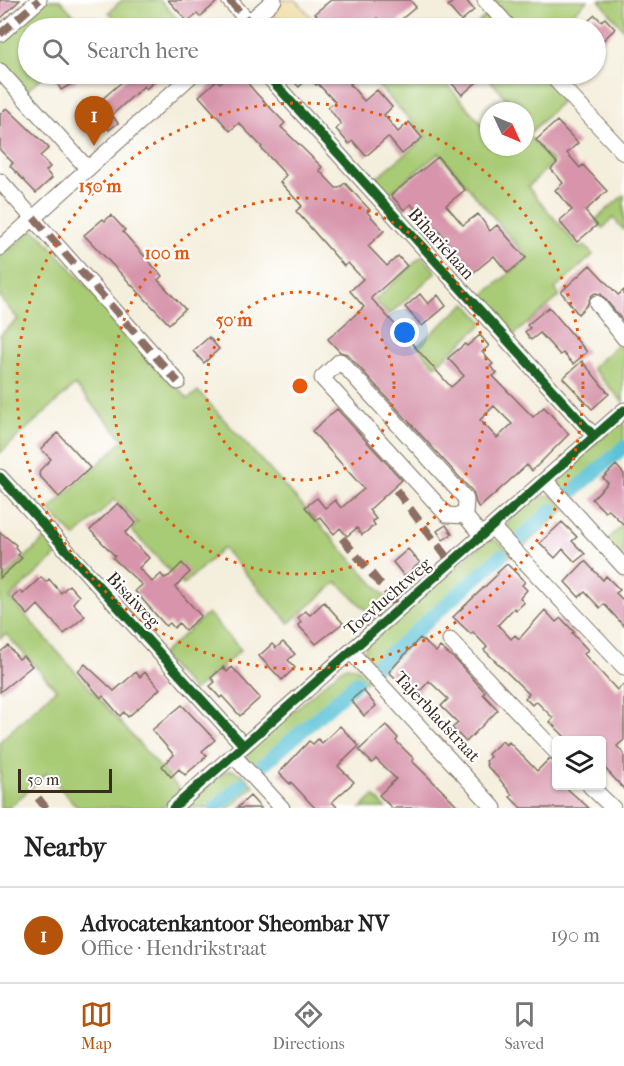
<!DOCTYPE html>
<html lang="en">
<head>
<meta charset="utf-8">
<style>
  :root { --surface:#fff; --page:#f6f6f6; --text:#222; --muted:#767676; --line:#e0e0e0; --accent:#b45309 }
  body { margin:0; font-family:"IM FELL French Canon",serif; background:var(--page); color:var(--text) }
  .controls { position:absolute; right:18px; bottom:18px; display:grid; overflow:hidden; border-radius:6px; box-shadow:0 2px 4px #0004 }
  .controls button { width:54px; height:54px; display:grid; place-items:center; padding:0; border:0; border-bottom:2px solid var(--line); background:var(--surface); color:var(--text); font:30px sans-serif }
  .compass { position:absolute; left:480px; top:102px; width:54px; height:54px; border-radius:50%; background:var(--surface); box-shadow:0 2px 4px #0004; rotate:134deg }
  .scale { position:absolute; left:18px; bottom:15px; width:94px; box-sizing:border-box; padding-left:6px; border:3px solid #3b2a1e; border-top:0; font-size:16px; line-height:21px; white-space:nowrap; color:#3b2a1e; -webkit-text-stroke:4px #fff; paint-order:stroke }
  .you { position:absolute; left:405px; top:333px; width:21px; height:21px; margin:-15px; border:4px solid #fff; border-radius:50%; background:#1a73e8; box-shadow:0 0 0 9px #1a73e833 }
  .badge { display:grid; place-items:center; width:39px; height:39px; border-radius:50%; background:var(--accent); color:#fff; font-size:20px; font-weight:700 }
  .pin { position:absolute; translate:-50% -50px; filter:drop-shadow(0 2px 3px #0008) }
  .pin::after { content:''; position:absolute; top:32px; width:21px; height:18px; background:inherit; clip-path:polygon(0 0,100% 0,50% 100%) }
  .list { margin:0; padding:0; list-style:none }
  h2 { display:flex; justify-content:space-between; align-items:center; height:78px; margin:0; padding:0 24px; font-size:26px }
  h2 small { font-size:20px; font-weight:400; color:var(--muted) }
  .list li { display:grid; grid-template-columns:39px 1fr auto; gap:18px; align-items:center; box-sizing:border-box; height:96px; padding:0 24px; border-top:2px solid var(--line) }
  .list b { display:block; font-size:22px; white-space:nowrap }
  .list p { margin:0; font-size:20px; white-space:nowrap; color:var(--muted) }
  .list em { font-size:20px; font-style:normal; color:var(--muted) }
  .icon { flex:none; width:33px; height:33px; fill:none; stroke:currentColor; stroke-width:2; stroke-linecap:round; stroke-linejoin:round }
  .map { position:relative; flex:none; width:624px; height:808px; overflow:hidden }
  .search { position:absolute; background:var(--surface); box-shadow:0 2px 4px #0004; left:18px; right:18px; top:18px; height:66px; display:flex; align-items:center; gap:15px; box-sizing:border-box; padding:0 21px; border-radius:33px; color:var(--muted); font-size:22px }
  .sheet { height:174px; background:var(--surface) }
  nav { display:flex; justify-content:space-around; align-items:center; box-sizing:border-box; height:84px; border-top:2px solid var(--line); background:var(--surface); font-size:16px; color:var(--muted) }
  nav a { display:grid; justify-items:center; gap:3px }
  nav .on { color:var(--accent) }
  .map>svg:first-child { display:block }
</style>
</head>
<body>
<div class="map">
<svg width="624" height="808" viewBox="0 0 624 808">
  <rect width="100%" height="100%" fill="#fff"/>
  <filter id="ink" filterUnits="userSpaceOnUse"><feTurbulence type="fractalNoise" baseFrequency=".0167" numOctaves="2"/><feDisplacementMap in="SourceGraphic" scale="12" xChannelSelector="R" yChannelSelector="G"/><feConvolveMatrix kernelMatrix="1 2 1 2 8 2 1 2 1" color-interpolation-filters="sRGB"/></filter>
  <filter id="wash" filterUnits="userSpaceOnUse"><feTurbulence type="fractalNoise" baseFrequency=".008" numOctaves="4" result="noise"/><feDisplacementMap in="SourceGraphic" scale="24" xChannelSelector="R" yChannelSelector="G"/><feGaussianBlur stdDeviation="1.35" result="paint"/><feColorMatrix in="noise" values="0 0 0 0 0 0 0 0 0 0 0 0 0 0 0 0 0 1.4 0 .05"/><feComposite in="paint" operator="in"/></filter>
  <g filter="url(#wash)">
    <rect width="100%" height="100%" fill="#f4eedc"/>
    <!-- green -->
    <path fill="#a8cb74" stroke="#727a49" stroke-width="1.5" d="M44,0H60L86,28H28V74H46L25,92L0,65V38Z
      M122,0H160L186,28H124L109,12Z
      M491,0H588L556,28H516Z
      M599,0H624V30Z
      M490,12L505,28H472Z
      M367,74H438L485,128L489,125V147H525V111H504L511,104L485,74H544L565,98L528,135L553,162L528,187L579,248L584,245L593,255L555,289L560,296L510,338L476,301L528,258L439,153L384,198L371,182L426,137Z
      M624,195V230L613,218L603,228L595,220Z
      M32,230L40,234L188,399L198,391L392,604L376,620L337,582L289,623L223,548L183,585L131,530L138,523L115,499L75,537L49,510L124,440L75,385L0,453V335L18,319L0,298V257Z
      M422,256L436,272L389,315L375,300Z
      M466,303L484,323L435,366L417,346Z
      M618,344L624,350L623,402L592,368Z
      M624,418V453L571,502L560,488L559,476Z
      M551,495L566,509L521,549L507,532V522L532,499Z
      M624,524V556L622,558L606,541Z
      M48,536L61,551L10,598L181,791L162,808H78L47,773L9,808H0V741L56,689L6,634L0,638V581Z
      M491,540H496L512,554L377,674L364,657L365,647L486,541Z
      M208,613L241,650L194,691L161,655Z
      M347,666L355,667L369,678L258,776L246,759V753L340,670Z
      M232,770L243,775L254,786L230,808H183L226,771Z
      M374,796L386,808H361Z"/>
    <!-- sand -->
    <path fill="#eeda9e" stroke="#94825e" stroke-width="1.5" d="M281,0H296L321,28H286L269,10Z"/>
    <g fill="none" stroke-linecap="round" stroke-linejoin="round">
      <!-- canal -->
      <path stroke="#5ac2d6" stroke-width="14" d="M570,494L624,447
        M521,538L552,510
        M377,665L501,556
        M261,767L357,682
        M215,808L242,784"/>
    </g>
    <g id="blocks">
      <!-- building -->
      <path fill="#d794aa" fill-rule="evenodd" d="M0,0H20L0,19Z
        M168,0H219L200,17L197,14L188,22Z
        M331,0H410L416,7L391,28H386L377,18L366,28H327L315,13Z
        M455,0H466L474,10L461,21L448,6Z
        M595,15L601,21L605,18L615,29L596,47V28H580Z
        M61,74H72L77,81L61,90L54,77Z
        M131,74H162L146,89L144,86L112,115L118,123L109,130L91,107L101,100Z
        M231,74H240L256,93L285,123L281,127L322,167L319,170L336,188H339L345,183L370,210L367,212L384,231L368,246L387,266L398,256L407,266L371,298L451,387L464,376L448,358L465,344L467,346L480,335L489,346L482,352L493,364L490,366L497,373L493,376L533,417L544,407L569,434L532,471L527,465L479,508L476,503L473,492L347,354L340,352L328,339L364,307L350,291L363,279L348,263L344,266L296,211L302,206L280,182L286,175L261,148L262,147L239,123L230,131L199,96L217,80L220,83ZM494,406L512,424L497,438L480,420Z
        M296,74H363L350,84L364,101L377,90L392,107L384,115L398,132L409,122L422,138L402,154L388,137L366,156L353,141L349,144L336,129L341,124L328,107L335,102L318,84L316,85L309,77L299,87L291,79Z
        M444,74H486L462,95Z
        M7,108L49,148L40,156L50,167L46,171L52,178L36,193L10,166L13,163L0,150V114Z
        M557,121L578,143L567,153L580,168L583,165L607,191L585,211L597,225L577,242L559,221L572,210L555,190L563,183L551,169L557,163L536,140Z
        M438,157L465,190L446,205L463,225L478,214L490,231L497,225L526,258L508,273L494,256L469,276L456,259L459,257L436,228L433,230L411,204L404,210L391,195Z
        M111,215L125,230L123,232L162,276L158,280L185,309L169,324L84,235L103,219L105,221Z
        M590,265L618,295L624,290V322L601,294L595,293L591,296L587,305L578,314L561,292Z
        M420,294L428,304L438,295L446,306L422,326L405,307Z
        M549,307L587,352L573,364L563,353L560,355L540,333L531,340L525,332L530,328L527,325Z
        M209,337L219,349L204,363L193,351Z
        M582,361L609,394L592,409L563,378Z
        M337,409L402,480L369,510L376,519L372,521L375,525L362,535L357,528L347,536L340,528L334,534L320,517L316,520L305,507L317,498L325,508L335,500L341,508L364,489L312,431Z
        M58,433L90,468L59,497L39,475L40,470L51,459L41,449Z
        M616,465L624,474V525L608,509L605,512L592,499L608,483L603,478Z
        M118,503L136,523L125,533L149,558L139,568L152,582L161,574L164,578L169,576L182,563L190,572L175,587L201,616L185,630L179,623L174,628L170,623L166,626L135,591L142,585L113,558L115,556L90,530Z
        M562,522L577,537L572,541L585,554L575,562L563,549L555,558L540,543Z
        M446,525L452,534L443,540L437,531Z
        M0,532L16,545L15,547L20,553L18,555L22,558L0,578Z
        M408,549L420,563L404,576L393,562Z
        M585,561L603,580L606,576L620,590L616,593L624,601V626L604,604L600,608L585,592L579,597L565,582Z
        M507,564L525,582L522,585L527,590L520,598L524,603L516,610L514,608L498,625L511,639L515,635L519,639L545,610L556,622L561,618L574,632L572,633L588,650L584,654L617,690L624,684V740L617,746L624,754V789L602,765V741H569L550,722L553,718L536,701L532,705L525,698L529,694L484,650L487,647L473,632L471,634L453,617L498,574L497,573Z
        M41,577L46,582L49,579L61,593L69,585L79,596L73,603L85,616L64,634L38,605L28,615L12,598L20,591L23,594Z
        M324,602L343,623L316,644L298,625L301,622L298,618L305,611L310,615Z
        M420,638L436,652L440,647L456,660L485,692L483,694L498,710L466,742L452,728L458,723L441,706L448,699L429,681L415,697L389,672Z
        M283,642L295,654L288,660L295,668L282,680L259,656L272,644L276,648Z
        M8,646L19,659L23,656L32,666L0,692V652Z
        M85,664L114,691L136,672L140,677L145,672L160,689L128,717L124,712L120,716L103,696L101,698L78,671Z
        M223,667L227,672L232,667L260,698L240,716L222,696L220,698L210,686L215,682L211,678Z
        M363,690L376,706L364,716L351,700Z
        M182,705L215,740L202,751L207,756L185,775L179,769L171,777L162,766L174,755L152,730Z
        M386,725L398,738L396,741L414,759L412,761L460,808H392L379,795L396,779L376,759L372,763L359,750Z
        M340,726L359,746L338,766L354,782L332,802L338,808H315L291,782L290,784L279,773L309,741L313,744L318,739L322,743Z
        M502,741L506,745L509,742L537,771L549,759L554,761L556,764V786H564L589,808H521L510,797L512,795L501,781L486,765L487,764L486,761L490,757L488,754Z
        M250,796L261,808H237Z"/>
    </g>
  </g>
  <g filter="url(#ink)">
    <use href="#blocks" fill-opacity="0" stroke="#7c6f60" stroke-width="1.5"/>
    <g fill="none" stroke-linecap="round" stroke-linejoin="round">
      <!-- minor casing -->
      <g stroke="#7c6f60" stroke-width="17">
        <path id="minor" d="M229,0L249,22
          M485,0L510,28
          M242,28L274,0
          M0,34L39,0
          M0,71L88,169
          M266,74L594,436
          M550,74L624,153
          M0,181L178,382
          M0,248L193,74
          M597,303L624,338
          M0,477L243,745
          M545,480L624,567
          M465,516L466,499L340,361L322,378L447,515L465,516L482,536
          M492,527L624,667
          M450,640L556,752
          M351,652L494,808
          M233,755L282,808
          M590,786L613,808
          M173,808L624,410"/>
      </g>
      <!-- minor -->
      <use href="#minor" stroke="#fff" stroke-width="15"/>
      <!-- quiet -->
      <path stroke="#8d6e63" stroke-width="8" stroke-dasharray="15 8" stroke-linecap="butt" d="M229,0L249,22
        M0,34L39,0
        M34,218L178,382
        M396,490L451,563
        M342,538L400,608
        M38,798L46,808"/>
      <!-- cycleway casing -->
      <g stroke="#fff" stroke-width="13">
        <path id="cycleway" d="M266,74L594,436
          M0,477L243,745
          M173,808L624,410"/>
      </g>
      <!-- cycleway -->
      <use href="#cycleway" stroke="#1b5e20" stroke-width="9"/>
    </g>
  </g>
  <!-- distance rings -->
  <g fill="none" stroke="#e8590c" stroke-width="3" stroke-dasharray="3 6">
    <circle cx="300" cy="386" r="94"/>
    <circle cx="300" cy="386" r="188"/>
    <circle cx="300" cy="386" r="283"/>
  </g>
  <g text-anchor="middle" dominant-baseline="central" stroke-width="4.5" stroke-linejoin="round" paint-order="stroke">
    <!-- street labels -->
    <g font-size="18" fill="#3b2a1e" stroke="#fff">
      <text transform="translate(441 244) rotate(48)">Biharielaan</text>
      <text transform="translate(388 597) rotate(-41)">Toevluchtweg</text>
      <text transform="translate(133 600) rotate(47)">Bisaiweg</text>
      <text transform="translate(437 717) rotate(47)">Tajerbladstraat</text>
    </g>
  </g>
  <circle cx="300" cy="386" r="9" fill="#e8590c" stroke="#fff" stroke-width="3"/>
  <g font-size="18" text-anchor="middle" font-weight="bold" fill="#e8590c" stroke="#fff" stroke-width="4.5" stroke-linejoin="round" paint-order="stroke">
    <text x="100" y="192">150 m</text>
    <text x="167" y="259">100 m</text>
    <text x="234" y="326">50 m</text>
  </g>
</svg>
<div class="controls">
<button><svg class="icon" aria-label="layers" viewBox="0 0 24 24"><path d="M12 4l9 5-9 5-9-5zM3 14l9 5 9-5"/></svg></button>
</div>
<svg class="compass" viewBox="-18 -18 36 36"><path d="M0-13l5 13h-10z" fill="#e53935"/><path d="M0 13l5-13h-10z" fill="#767676"/></svg>
<div class="scale">50 m</div>
<div class="you"></div>
<div class="pin badge" style="left:94px;top:146px">1</div>
<div class="search"><svg class="icon" aria-label="search" viewBox="0 0 24 24"><circle cx="10" cy="10" r="6"/><path d="M15 15l6 6"/></svg>Search here</div>
</div>
<section class="sheet">
<h2>Nearby<small></small></h2>
<ul class="list">
<li><span class="badge">1</span><div><b>Advocatenkantoor Sheombar NV</b><p>Office · Hendrikstraat</p></div><em>190 m</em></li>
</ul>
</section>
<nav>
<a class="on"><svg class="icon" aria-label="map" viewBox="0 0 24 24"><path d="M3 6l6-2 6 2 6-2v14l-6 2-6-2-6 2zM9 4v14M15 6v14"/></svg>Map</a>
<a><svg class="icon" aria-label="directions" viewBox="0 0 24 24"><path d="M12 3l9 9-9 9-9-9zM9 14v-3h6M13 9l2 2-2 2"/></svg>Directions</a>
<a><svg class="icon" aria-label="saved" viewBox="0 0 24 24"><path d="M7 4h10v16l-5-4-5 4z"/></svg>Saved</a>
</nav>
</body>
</html>
